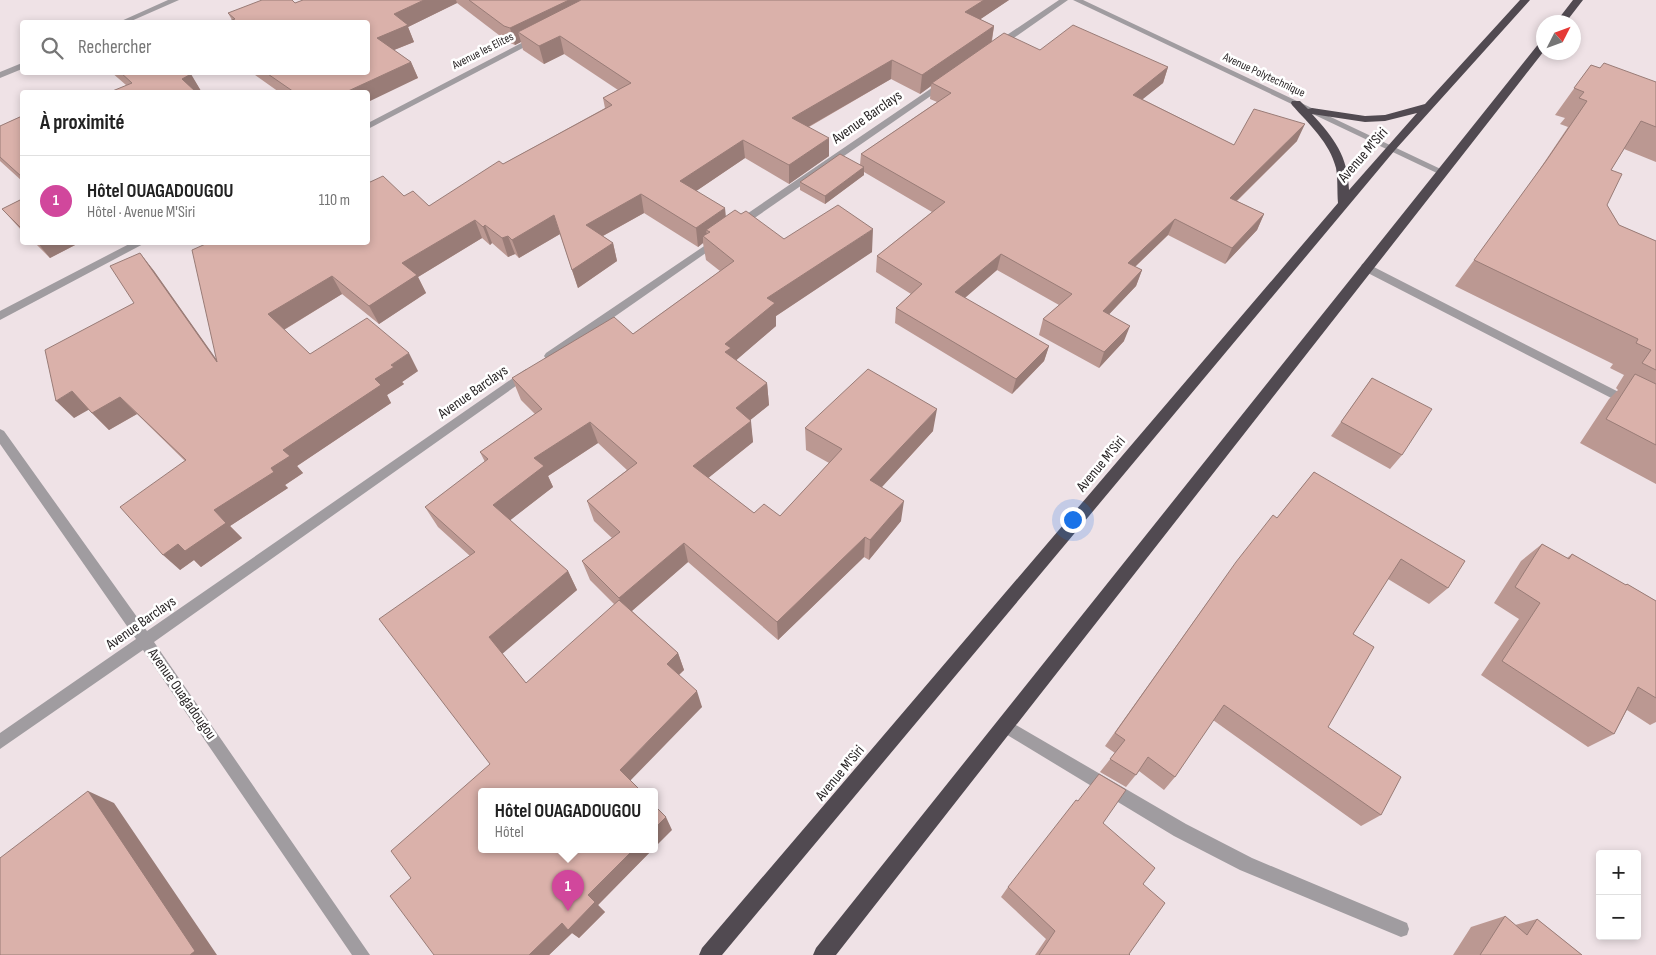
<!DOCTYPE html>
<html lang="fr">
<head>
<meta charset="utf-8">
<style>
  :root { --surface:#fff; --page:#f6f6f6; --text:#222; --muted:#767676; --line:#e0e0e0; --accent:#1a73e8 }
  body { margin:0; font-family:"Sofia Sans Condensed",sans-serif; background:var(--page); color:var(--text) }
  .controls { position:absolute; right:15px; bottom:15px; display:grid; overflow:hidden; border-radius:5px; box-shadow:0 2px 8px #0003 }
  .controls button { width:45px; height:45px; display:grid; place-items:center; padding:0; border:0; border-bottom:1px solid var(--line); background:var(--surface); color:var(--text); font:25px sans-serif }
  .compass { position:absolute; left:1536px; top:15px; width:45px; height:45px; border-radius:50%; background:var(--surface); box-shadow:0 2px 8px #0003; rotate:48deg }
  .you { position:absolute; left:1072px; top:519px; width:18px; height:18px; margin:-12px; border:4px solid #fff; border-radius:50%; background:#1a73e8; box-shadow:0 0 0 8px #1a73e833 }
  .badge { display:grid; place-items:center; width:32px; height:32px; border-radius:50%; background:var(--accent); color:#fff; font-size:16px; font-weight:700 }
  .pin { position:absolute; translate:-50% -41px; filter:drop-shadow(0 1px 2px #0008) }
  .pin::after { content:''; position:absolute; top:26px; width:18px; height:15px; background:inherit; clip-path:polygon(0 0,100% 0,50% 100%) }
  .popup { position:absolute; left:478px; top:788px; width:180px; height:65px; box-sizing:border-box; display:grid; place-content:center; border-radius:5px; background:var(--surface); filter:drop-shadow(0 1px 4px #0005); font-size:16px; white-space:nowrap; color:var(--muted) }
  .popup b { font-size:19px; color:var(--text) }
  .popup::after { content:''; position:absolute; left:50%; top:100%; margin-left:-10px; border:10px solid transparent; border-top-color:var(--surface) }
  .list { margin:0; padding:0; list-style:none }
  h2 { display:flex; justify-content:space-between; align-items:center; height:65px; margin:0; padding:0 20px; font-size:21px }
  h2 small { font-size:16px; font-weight:400; color:var(--muted) }
  .list li { display:grid; grid-template-columns:32px 1fr auto; gap:15px; align-items:center; box-sizing:border-box; height:90px; padding:0 20px; border-top:1px solid var(--line) }
  .list b { display:block; font-size:19px; white-space:nowrap }
  .list p { margin:0; font-size:16px; white-space:nowrap; color:var(--muted) }
  .list em { font-size:16px; font-style:normal; color:var(--muted) }
  .icon { flex:none; width:28px; height:28px; fill:none; stroke:currentColor; stroke-width:2; stroke-linecap:round; stroke-linejoin:round }
  .map { position:relative; flex:none; width:1656px; height:955px; overflow:hidden }
  .search { position:absolute; background:var(--surface); box-shadow:0 2px 8px #0003; left:20px; top:20px; width:350px; height:55px; display:flex; align-items:center; gap:12px; box-sizing:border-box; padding:0 18px; border-radius:5px; color:var(--muted); font-size:19px }
  .panel { position:absolute; background:var(--surface); box-shadow:0 2px 8px #0003; left:20px; top:90px; width:350px; height:155px; border-radius:5px }
  .map>svg:first-child { display:block }
</style>
</head>
<body>
<div class="map">
<svg width="1656" height="955" viewBox="0 0 1656 955">
  <rect width="100%" height="100%" fill="#efe2e6"/>
  <g fill="none" stroke-linecap="round" stroke-linejoin="round">
    <!-- minor -->
    <path fill="#a09ca0" fill-rule="evenodd" d="M168,0H179L129,22H119Z
      M1059,0H1068L1001,47H995V43Z
      M1073,0H1083L1447,172L1445,174H1439Z
      M533,37L540,39L368,129V123Z
      M22,63V69L0,78V72Z
      M945,79L949,82L948,84L743,226H735V222Z
      M719,236L723,237L724,239L723,241L554,359H546L544,356L546,353Z
      M133,242H147L0,320V311Z
      M1366,263L1656,411V421L1362,270L1361,267L1362,264Z
      M526,369L530,370L532,373L530,376L154,642L370,955H352L143,650L0,749V733L136,639L0,444V429L4,431L147,631Z
      M1004,718L1186,824L1252,858L1407,923L1409,929L1407,935L1401,937L1240,870L1174,836L999,730L997,725L999,720Z"/>
    <!-- highway -->
    <path fill="#514a51" fill-rule="evenodd" d="M1520,0H1530L1395,150L722,955H699L702,948L1338,203C1337,191 1338,179 1336,168C1330,143 1309,124 1292,105L1291,103L1292,101H1300L1308,109L1312,108L1365,116L1385,115L1425,104ZM1417,113L1349,190C1348,156 1334,138 1312,114L1365,122L1385,121Z
      M1573,0H1583L1566,22H1556Z
      M1544,41V51L836,955H813L816,948L1540,42Z"/>
  </g>
  <!-- wall -->
  <path fill="#bb9892" fill-rule="evenodd" d="M303,0H1009L980,19L994,26L992,41L1040,50L1168,67L1163,83L1142,99L1234,145L1297,141L1237,201L1264,214L1257,230L1225,264L1168,235L1135,267L1142,270L1136,286L1109,314L1124,341L1099,368L1039,335L1043,319L1059,305L997,270L965,298L1049,346L1044,361L1012,394L895,323L896,308L911,294L876,272L877,256L932,212L864,172V175L825,204L800,190V182L860,165L861,154L937,102L930,99L931,86L920,94L891,79L809,127L829,156L789,184L745,158L696,191L726,217L784,239L872,252L776,316V326L736,360L767,383L769,405L750,420L753,442L708,478L754,513L780,516L829,463L806,450L805,428L933,431L882,487L901,521L869,560L864,557L778,640L688,562L632,611L678,653L684,670L679,675L702,707L482,850H652L598,905L605,912L579,938L572,933L549,955H434L411,878L490,764L470,556L438,527L425,507L485,462L480,452L535,414L521,400L512,378L633,334L720,271L706,260L703,243L698,247L644,213L603,236L613,243L617,261L578,288L560,234L519,258L515,254L508,257L492,243L490,245L482,238L418,277L426,293L379,324L342,294L284,330L310,354L418,371L402,382L404,384L387,395L391,403L297,466L303,473L285,485L288,488L230,526L242,538L201,567L194,560L180,570L185,461L137,414L109,430L88,409L74,418L134,303L140,253L154,271L216,359L404,196L429,206L503,164L605,108L603,98L618,90L564,54L544,64L523,50L521,42L515,45L508,42L457,3L408,27L414,42L394,50L411,62L418,78L368,92H279L251,72H368L232,20L228,13L295,3ZM598,443L627,470L587,501L594,521L612,538L582,561L590,580L615,605L526,683L502,653L577,590L568,571L510,520L553,487L548,476Z
    M1591,65L1600,68L1656,82V162L1624,149L1611,170L1607,205L1619,225L1656,241V484L1580,443L1609,399L1618,390L1616,388L1624,375L1610,368L1613,364L1455,286L1527,188L1568,127L1560,124L1565,118L1555,115Z
    M111,72H189L201,91L126,85Z
    M22,116V181L0,161V126Z
    M22,199V231L2,209Z
    M34,242H76L77,244L50,258Z
    M1372,378L1402,455L1390,469L1331,436Z
    M1314,472L1448,588L1429,604L1388,579L1353,634L1328,727L1381,815L1361,826L1213,720L1175,777L1164,790L1139,771L1126,787L1100,772L1115,753L1105,746L1224,579L1277,518Z
    M1542,544L1567,558L1572,554L1625,585L1627,584L1656,601V722L1650,725L1627,710L1614,734L1588,747L1481,675L1519,619L1494,603L1521,561Z
    M1103,823L1143,884L1129,954L1130,955H1035L1046,939L1001,897L1008,887Z
    M1505,916L1515,925L1537,919L1582,955H1453L1471,927Z"/>
  <!-- shaded-wall -->
  <path fill="#997c77" d="M424,0H456L457,3L408,27L414,42L384,54L377,38L394,14Z
    M569,0H605L518,32L521,42L515,45L510,28Z
    M984,0H1009L963,31L965,12Z
    M994,26L991,44L932,83L931,86L920,94L922,75Z
    M560,36L564,54L544,64L539,46Z
    M892,60L891,79L792,136V118Z
    M411,62L418,78L368,102V92H346Z
    M1168,67L1163,83L1128,111L1133,95Z
    M191,74L201,91L198,92H190L182,79Z
    M1305,124L1297,141L1223,214L1230,198Z
    M829,138V156L789,184V165Z
    M743,140L745,158L683,200L680,181Z
    M864,167V175L825,204V196Z
    M641,194L644,213L590,243L586,225Z
    M725,208L727,227L710,232L706,230L708,240L703,236V243L698,247L696,228Z
    M1264,214L1257,230L1225,264L1232,248Z
    M554,215L560,234L519,258L512,240Z
    M1175,219L1168,235L1122,279L1128,263Z
    M475,220L482,238L418,277L426,293L379,324L369,306L402,263Z
    M485,225L492,243L490,245L483,227Z
    M873,229L872,252L776,316V326L733,363L725,352V344L767,298Z
    M508,236L515,254L508,257L502,238Z
    M37,242H76L77,244L50,258Z
    M613,243L617,261L578,288L572,270Z
    M140,253L154,271L231,380L217,362Z
    M1001,254L997,270L953,308L955,292Z
    M1142,270L1136,286L1098,326L1103,311Z
    M332,276L342,294L280,332L268,314Z
    M1130,326L1124,341L1099,368L1104,352Z
    M1049,346L1044,361L1012,394L1016,379Z
    M409,353L418,371L402,382L404,384L387,395L391,403L297,466L303,473L285,485L288,488L230,526L242,538L201,567L194,560L180,570L163,555L214,510L271,468L283,450L375,379L391,365Z
    M767,383L769,405L738,430L736,408Z
    M72,391L90,409L74,418L56,401Z
    M120,397L137,414L109,430L92,413Z
    M937,409L933,431L869,501L870,480Z
    M751,421L753,442L697,487L693,466Z
    M590,422L598,443L548,476L553,487L504,525L493,505L534,458Z
    M904,501L901,521L869,560L870,540Z
    M865,537L864,557L778,640L777,622Z
    M684,543L688,562L626,616L619,598Z
    M568,571L577,590L501,655L489,637Z
    M678,653L684,670L672,681L667,664Z
    M697,691L702,707L628,783L620,770Z
    M88,791L114,803L217,955H190Z
    M666,817L672,830L654,848V829Z
    M633,850H652L598,905L605,912L579,938L572,933L549,955H529Z"/>
  <!-- building -->
  <path fill="#dab1aa" stroke="#997c77" d="M262,0H292L295,3L303,0H424L394,14L408,25L377,38L411,62L346,92H294L265,72H368V22H226L235,19L228,13Z
    M469,0H569L510,28L504,26Z
    M581,0H984L965,12L994,26L922,75L892,60L792,118L829,138L789,165L743,140L680,181L725,208L696,228L641,194L586,225L613,243L572,270L554,215L512,240L508,236L502,238L485,225L483,227L475,220L402,263L417,275L369,306L332,276L268,314L310,354L367,318L409,353L391,365L394,367L375,379L381,385L283,450L290,456L271,468L274,472L214,510L226,523L185,551L178,544L163,555L120,507L186,460L120,397L92,413L72,391L56,401L45,350L134,303L110,266L140,253L217,362L192,250L210,242H368V183L383,176L404,196L413,191L429,206L499,161L503,164L612,105L603,98L631,83L560,36L539,46L518,32Z
    M1073,25L1168,67L1133,95L1234,145L1254,109L1305,124L1230,198L1264,214L1232,248L1175,219L1128,263L1142,270L1103,311L1130,326L1104,352L1043,319L1072,294L1001,254L955,292L1049,346L1016,379L896,308L922,284L877,256L945,202L861,154L951,93L932,83L1004,33L1040,50Z
    M1604,63L1656,82V127L1641,121L1611,170L1622,174L1607,205L1619,225L1656,241V370L1642,363L1651,350L1636,343L1638,339L1474,260L1546,161L1587,101L1579,98L1584,92L1574,88L1591,65L1600,68Z
    M120,72H189L191,74L182,79L196,92H110L132,83Z
    M22,116V177L0,157V126Z
    M840,154L864,167L825,196L800,182Z
    M22,199V229L2,209Z
    M838,205L873,229L767,298L775,303L725,344L731,348L725,352L767,383L736,408L751,421L693,466L754,513L764,504L780,516L842,449L805,428L868,369L937,409L870,480L904,501L870,540L865,537L777,622L684,543L619,598L582,561L620,532L587,501L637,463L590,422L534,458L544,466L493,505L568,571L489,637L526,683L619,600L678,653L667,664L697,691L620,770L642,792H482V850H633L588,895L595,902L568,930L562,923L529,955H434L390,896L411,878L391,851L490,764L379,619L475,552L425,507L488,459L480,452L542,409L512,378L614,317L633,334L734,261L703,236L710,232L706,230L735,210L741,214L746,211L784,239Z
    M1635,374L1656,384V445L1606,419Z
    M1372,378L1432,409L1402,455L1341,422Z
    M1314,472L1465,561L1448,588L1401,559L1353,634L1374,647L1328,727L1401,777L1381,815L1224,705L1175,777L1148,757L1136,775L1110,759L1125,740L1115,733L1236,562L1273,515L1277,518Z
    M1542,544L1569,559L1572,554L1626,585L1627,584L1656,601V698L1638,687L1614,734L1502,661L1540,603L1515,587Z
    M1099,774L1126,790L1103,823L1155,868L1143,884L1165,903L1129,954L1130,955H1039L1055,931L1008,887L1076,800L1078,801Z
    M88,791L195,951L190,955H0V858Z
    M654,805L666,817L654,829Z
    M1505,916L1527,935L1537,919L1582,955H1480Z"/>
  <g text-anchor="middle" dominant-baseline="central" stroke-width="5" stroke-linejoin="round" paint-order="stroke">
    <!-- far-street labels -->
    <g font-size="12" fill="#2a2627" stroke="#fff">
      <text transform="translate(483 51) rotate(-27)">Avenue les Elites</text>
      <text transform="translate(1264 75) rotate(25)">Avenue Polytechnique</text>
    </g>
    <!-- street labels -->
    <g font-size="15" fill="#2a2627" stroke="#fff">
      <text transform="translate(867 117) rotate(-35)">Avenue Barclays</text>
      <text transform="translate(1363 155) rotate(-49)">Avenue M'Siri</text>
      <text transform="translate(473 392) rotate(-35)">Avenue Barclays</text>
      <text transform="translate(1101 464) rotate(-50)">Avenue M'Siri</text>
      <text transform="translate(141 623) rotate(-35)">Avenue Barclays</text>
      <text transform="translate(182 694) rotate(55)">Avenue Ouagadougou</text>
      <text transform="translate(840 773) rotate(-50)">Avenue M'Siri</text>
    </g>
  </g>
</svg>
<div class="controls">
<button>+</button>
<button>−</button>
</div>
<svg class="compass" viewBox="-18 -18 36 36"><path d="M0-13l5 13h-10z" fill="#e53935"/><path d="M0 13l5-13h-10z" fill="#767676"/></svg>
<div class="you"></div>
<div class="pin badge" style="left:568px;top:911px;background:#d1479c">1</div>
<div class="popup"><b>Hôtel OUAGADOUGOU</b>Hôtel</div>
<div class="search"><svg class="icon" aria-label="search" viewBox="0 0 24 24"><circle cx="10" cy="10" r="6"/><path d="M15 15l6 6"/></svg>Rechercher</div>
<section class="panel">
<h2>À proximité<small></small></h2>
<ul class="list">
<li><span class="badge" style="background:#d1479c">1</span><div><b>Hôtel OUAGADOUGOU</b><p>Hôtel · Avenue M'Siri</p></div><em>110 m</em></li>
</ul>
</section>
</div>
</body>
</html>
